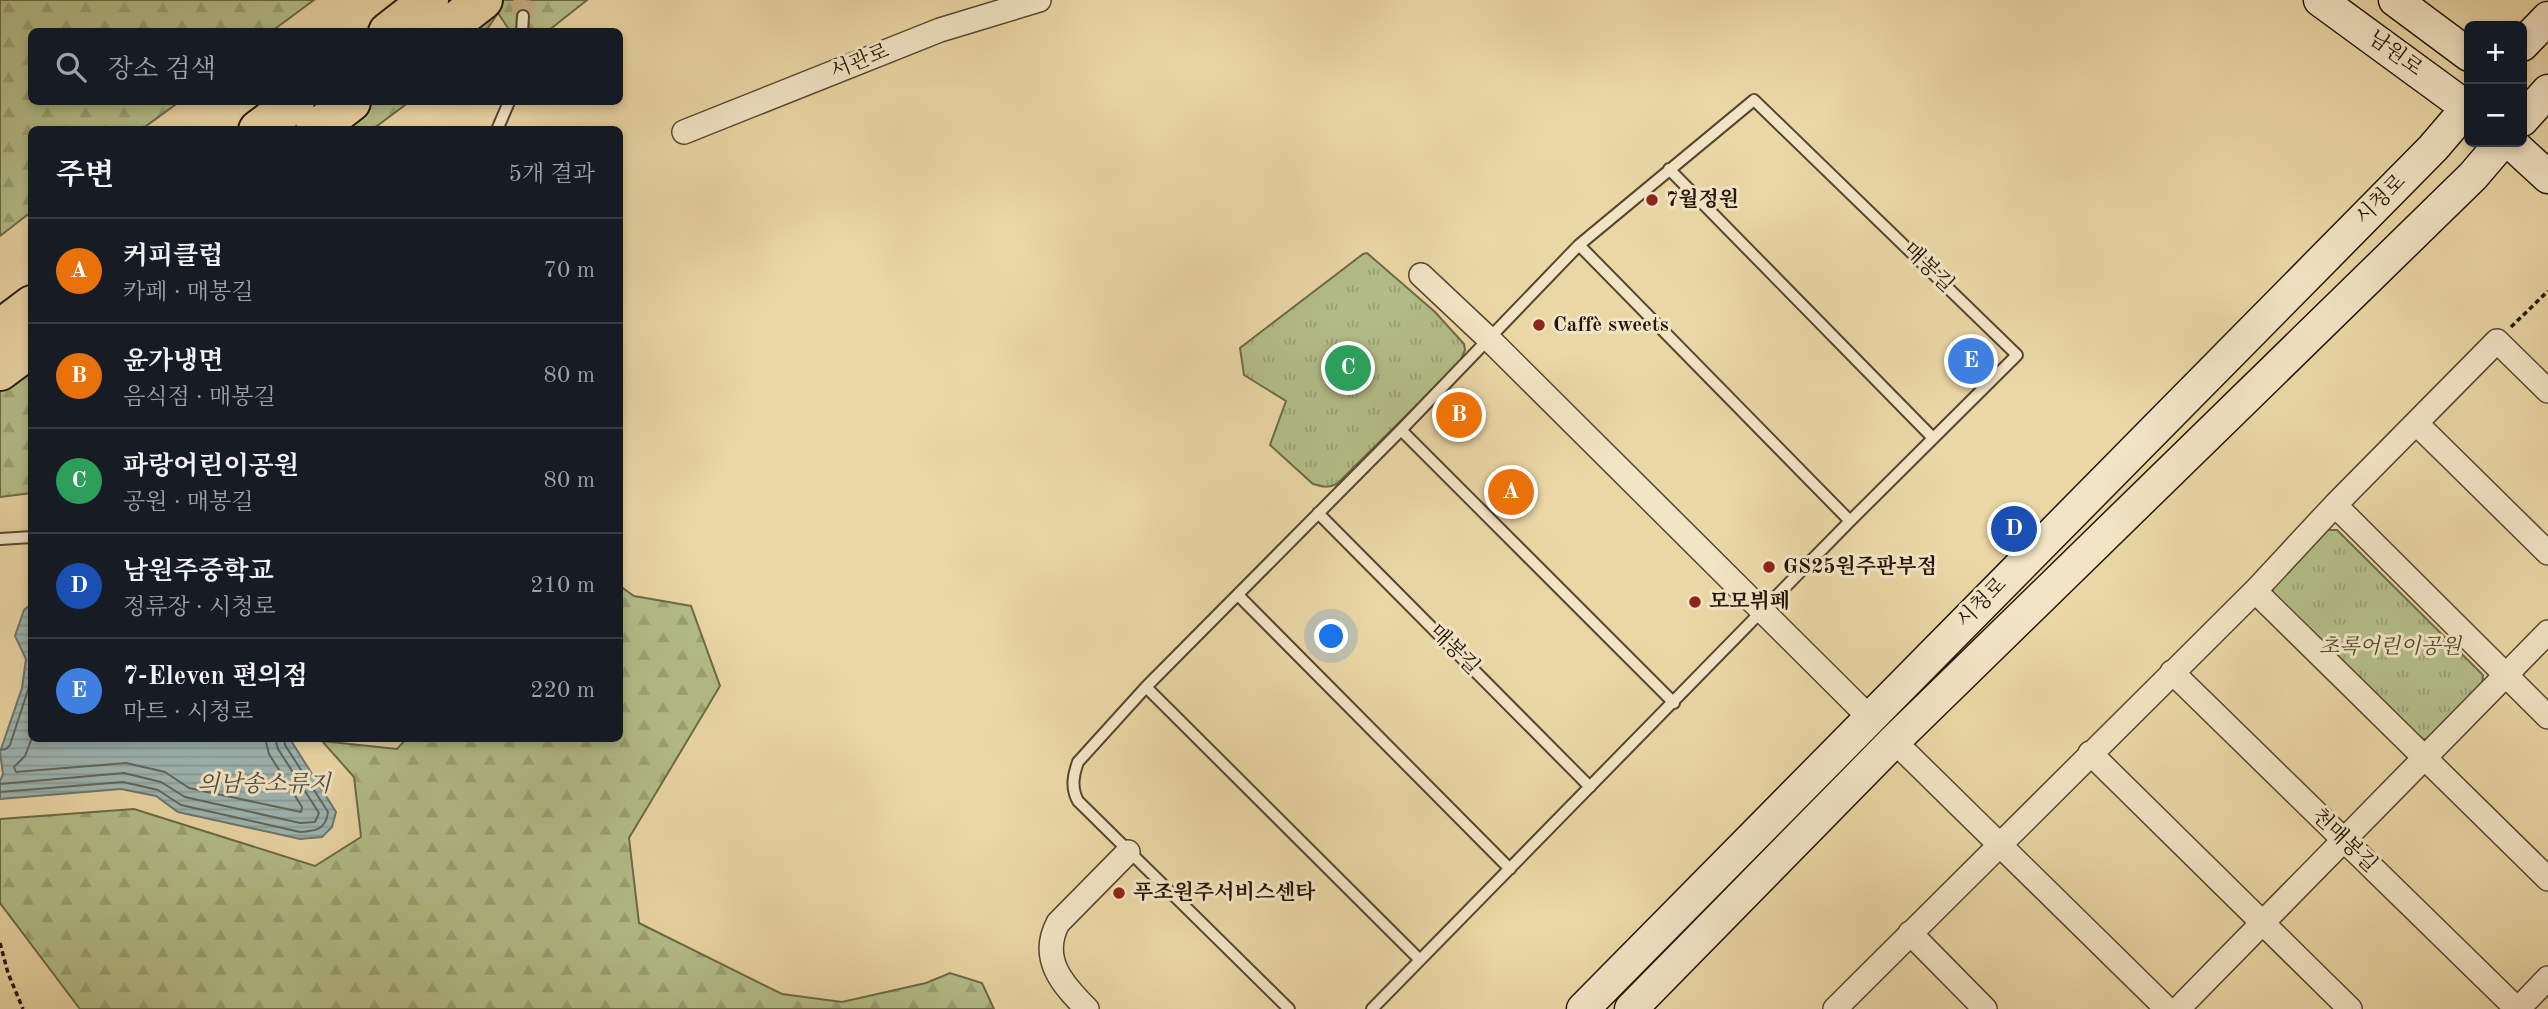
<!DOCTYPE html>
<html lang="ko">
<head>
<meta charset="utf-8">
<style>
  :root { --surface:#171b24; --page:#242831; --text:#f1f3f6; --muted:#9ea1a6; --line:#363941; --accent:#c59692 }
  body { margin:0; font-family:"Old Standard TT","Noto Serif KR",serif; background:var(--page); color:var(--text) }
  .controls { position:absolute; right:21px; top:21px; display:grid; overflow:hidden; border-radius:10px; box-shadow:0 4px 10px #0003 }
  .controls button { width:63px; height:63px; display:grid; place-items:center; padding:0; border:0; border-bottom:2px solid var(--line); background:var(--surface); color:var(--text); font:35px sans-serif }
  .you { position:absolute; left:1332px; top:637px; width:24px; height:24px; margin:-18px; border:5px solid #fff; border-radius:50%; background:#1a73e8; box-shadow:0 0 0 10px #1a73e833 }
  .badge { display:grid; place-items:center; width:46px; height:46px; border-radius:50%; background:var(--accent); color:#fff; font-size:23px; font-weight:700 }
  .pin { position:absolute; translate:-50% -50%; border:4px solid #fff; box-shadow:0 2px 7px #0006 }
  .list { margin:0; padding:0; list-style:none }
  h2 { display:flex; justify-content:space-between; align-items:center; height:91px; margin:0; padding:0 28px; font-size:30px }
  h2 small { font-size:23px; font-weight:400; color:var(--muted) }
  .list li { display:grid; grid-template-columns:46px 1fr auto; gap:21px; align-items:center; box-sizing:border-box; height:105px; padding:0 28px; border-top:2px solid var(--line) }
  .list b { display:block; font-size:26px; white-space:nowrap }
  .list p { margin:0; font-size:23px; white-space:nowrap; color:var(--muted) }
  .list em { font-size:23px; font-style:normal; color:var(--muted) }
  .icon { flex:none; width:38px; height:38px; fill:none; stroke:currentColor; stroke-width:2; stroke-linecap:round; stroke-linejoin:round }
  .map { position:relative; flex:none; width:2548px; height:1009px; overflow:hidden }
  .search { position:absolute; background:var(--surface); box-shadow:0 4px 10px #0003; left:28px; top:28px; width:595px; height:77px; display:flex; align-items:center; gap:18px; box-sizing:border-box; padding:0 24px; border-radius:10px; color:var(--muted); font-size:26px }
  .panel { position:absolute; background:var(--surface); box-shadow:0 4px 10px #0003; left:28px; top:126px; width:595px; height:616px; border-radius:10px }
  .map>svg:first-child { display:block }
</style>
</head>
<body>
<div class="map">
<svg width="2548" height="1009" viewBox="0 0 2548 1009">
  <defs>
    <pattern id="forest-firs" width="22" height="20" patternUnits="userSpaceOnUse" patternTransform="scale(1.75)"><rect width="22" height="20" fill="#b4bf89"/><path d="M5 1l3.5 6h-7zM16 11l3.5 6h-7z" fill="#9ba375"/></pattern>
    <pattern id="park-tufts" width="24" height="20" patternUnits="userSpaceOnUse" patternTransform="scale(1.75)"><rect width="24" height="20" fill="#b4bf89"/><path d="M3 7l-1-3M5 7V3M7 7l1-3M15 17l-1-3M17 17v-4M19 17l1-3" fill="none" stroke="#9ba375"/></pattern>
    <pattern id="water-rules" width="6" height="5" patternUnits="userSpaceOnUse" patternTransform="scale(1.75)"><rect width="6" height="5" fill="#9eb6b3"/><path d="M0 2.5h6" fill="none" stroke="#889c98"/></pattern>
  </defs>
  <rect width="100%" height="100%" fill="#ebd7a6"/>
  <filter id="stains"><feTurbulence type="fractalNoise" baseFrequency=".00286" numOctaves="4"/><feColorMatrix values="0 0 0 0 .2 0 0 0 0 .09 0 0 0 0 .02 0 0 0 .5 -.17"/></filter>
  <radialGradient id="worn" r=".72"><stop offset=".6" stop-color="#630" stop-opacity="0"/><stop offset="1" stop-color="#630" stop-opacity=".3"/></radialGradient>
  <!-- forest -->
  <path fill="url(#forest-firs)" stroke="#6d6a48" stroke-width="2" d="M0,0H314L272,31L32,32V102H179L142,129L32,130L31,212L0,236Z
    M455,0H587L548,31H510L498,13L486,31L413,32Z
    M336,102H409L373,129L331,130Z
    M31,324V493L0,497V348Z
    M620,586L634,596L691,606L720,686L629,838L639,923L782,994L842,1002L926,983L950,973L982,983L994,1009H80L0,903V819L134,809L315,866L361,837L354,777L322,741L397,749L407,738H620Z"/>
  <!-- park -->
  <path fill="url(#park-tufts)" stroke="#6d6a48" stroke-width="2" d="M1367,253L1435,312L1464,344L1465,350L1460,362L1337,484C1328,488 1323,487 1313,484L1270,445L1286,401L1244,375L1240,348L1363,254Z
    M2326,530H2337L2483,675L2482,685L2429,739H2418L2273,595V584Z"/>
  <!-- water -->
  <path fill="url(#water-rules)" stroke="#6e766f" stroke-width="2" d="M31,604L32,738L290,739L336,812L332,827L322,837L300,839L178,812L156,796L121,789L0,799V781L3,774L0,752L22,688L26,659L15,636L24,610Z"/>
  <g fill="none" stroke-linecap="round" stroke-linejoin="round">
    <!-- shore -->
    <path stroke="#62665e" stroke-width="2" d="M32,738L25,756L14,767L16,772L126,763L165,772L189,788L301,812L302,807L269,754L265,738
      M0,750L6,749L10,745L28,690L32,670
      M0,784L124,773L161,782L185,797L300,823L315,822L319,813L278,749L275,738
      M0,792L123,782L158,790L181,805L300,832C315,831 326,830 328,812L285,745L284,738"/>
    <!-- street-tunnel -->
    <path stroke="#c4b086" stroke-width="23" stroke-dasharray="23 11" stroke-linecap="butt" d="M523,16L525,0"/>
    <!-- lane casing -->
    <g stroke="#574630" stroke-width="14">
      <path id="lane" d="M522,32L523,16
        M497,130L509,102
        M1669,169L1933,438
        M1579,245L1850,521
        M1401,430L1674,703
        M1318,513L1590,787
        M0,539L32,537
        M1238,595L1510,869
        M1146,687L1419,959
        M1289,1009L1078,801C1071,788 1073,776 1078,762L1146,687L1401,430L1579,245L1754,100L2017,355L1850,521L1372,1009"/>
    </g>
    <!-- street casing -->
    <g stroke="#574630" stroke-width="26">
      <path id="street" d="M684,132L940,30L1039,0
        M1421,275L1489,339L1869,717
        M2416,423L2548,553
        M2335,505L2548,717
        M2255,591L2548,879
        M2172,672L2517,1009
        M1894,741L2167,1009
        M2090,753L2350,1009
        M1910,933L1985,1009
        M1087,1009C1063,985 1039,959 1058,923L1128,852
        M1835,1009L2255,591L2335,505L2497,341L2548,391
        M2178,1009L2548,632
        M2518,1009L2548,978"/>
    </g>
    <!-- secondary casing -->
    <g stroke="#261608" stroke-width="35">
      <path id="secondary" d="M2320,0L2469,109
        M2395,0L2469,55
        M2522,45L2548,18
        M2522,120L2548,91
        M2510,142L2548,177
        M1583,1009L2433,148L2469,106
        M1631,1009L1894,741L2473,176L2502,142"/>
    </g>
    <!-- highway casing -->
    <g stroke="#261608" stroke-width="42">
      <path id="highway" d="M388,32L429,0
        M442,32L483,0
        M258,130L295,102
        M315,130L351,102
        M0,329L32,305
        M0,371L32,347"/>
    </g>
    <!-- path -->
    <path stroke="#261608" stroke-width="3.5" stroke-dasharray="5 3.5" stroke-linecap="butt" d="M2511,327L2548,291
      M0,943L8,973L23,1009"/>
    <!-- lane -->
    <use href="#lane" stroke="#f2e5c5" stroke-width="10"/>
    <!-- street -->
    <use href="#street" stroke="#f2e5c5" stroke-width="23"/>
    <!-- secondary -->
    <use href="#secondary" stroke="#f2e5c5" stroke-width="32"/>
    <!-- highway -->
    <use href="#highway" stroke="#ebd7a6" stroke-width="38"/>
  </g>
  <!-- markers -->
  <g fill="#8f2418" stroke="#f2e5c5" stroke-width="2.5">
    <circle cx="1652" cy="200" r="7"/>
    <circle cx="1539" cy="325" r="7"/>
    <circle cx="1769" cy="567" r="7"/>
    <circle cx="1695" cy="602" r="7"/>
    <circle cx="1119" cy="893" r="7"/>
  </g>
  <g text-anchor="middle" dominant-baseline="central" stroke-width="6" stroke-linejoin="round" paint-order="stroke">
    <!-- street labels -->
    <g font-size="21" fill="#261608" stroke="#f2e5c5">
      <text transform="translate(2395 54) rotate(36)">남원로</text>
      <text transform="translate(860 62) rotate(-22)">서관로</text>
      <text transform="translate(2381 200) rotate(-45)">시청로</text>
      <text transform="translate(1928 268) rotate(44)">매봉길</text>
      <text transform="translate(1982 603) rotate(-45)">시청로</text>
      <text transform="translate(1454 650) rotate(45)">매봉길</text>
      <text transform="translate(2344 841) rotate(44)">천매봉길</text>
    </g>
    <!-- poi labels -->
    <g font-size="21" font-weight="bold" fill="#261608" stroke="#f2e5c5" text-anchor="start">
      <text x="1666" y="200">7월정원</text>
      <text x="1553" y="325">Caffè sweets</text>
      <text x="1783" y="567">GS25원주판부점</text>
      <text x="1709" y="602">모모뷔페</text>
      <text x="1133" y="893">푸조원주서비스센타</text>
    </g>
    <!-- park labels -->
    <g font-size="21" font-style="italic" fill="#51492f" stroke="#f2e5c5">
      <text x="2390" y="647">초록어린이공원</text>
    </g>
    <!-- water labels -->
    <g font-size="23" font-style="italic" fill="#504e44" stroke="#f2e5c5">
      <text x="264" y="784">의남송소류지</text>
    </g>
  </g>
  <rect width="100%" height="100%" filter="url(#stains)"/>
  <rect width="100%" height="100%" fill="url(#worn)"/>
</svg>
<div class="controls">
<button>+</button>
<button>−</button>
</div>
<div class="you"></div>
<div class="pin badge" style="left:1511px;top:492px;background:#e8710a">A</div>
<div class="pin badge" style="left:1459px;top:415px;background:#e8710a">B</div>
<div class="pin badge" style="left:1348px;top:368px;background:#2e9e5b">C</div>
<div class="pin badge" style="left:2014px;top:529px;background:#1a4fb4">D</div>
<div class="pin badge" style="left:1971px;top:361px;background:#3f7fe0">E</div>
<div class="search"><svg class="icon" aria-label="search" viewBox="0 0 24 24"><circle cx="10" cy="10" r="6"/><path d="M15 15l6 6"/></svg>장소 검색</div>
<section class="panel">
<h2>주변<small>5개 결과</small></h2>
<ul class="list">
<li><span class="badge" style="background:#e8710a">A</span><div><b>커피클럽</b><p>카페 · 매봉길</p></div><em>70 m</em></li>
<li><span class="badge" style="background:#e8710a">B</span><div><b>윤가냉면</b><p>음식점 · 매봉길</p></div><em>80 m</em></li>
<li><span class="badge" style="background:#2e9e5b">C</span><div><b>파랑어린이공원</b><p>공원 · 매봉길</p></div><em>80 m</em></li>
<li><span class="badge" style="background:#1a4fb4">D</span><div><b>남원주중학교</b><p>정류장 · 시청로</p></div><em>210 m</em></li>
<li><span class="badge" style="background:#3f7fe0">E</span><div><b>7-Eleven 편의점</b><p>마트 · 시청로</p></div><em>220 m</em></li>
</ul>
</section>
</div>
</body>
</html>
